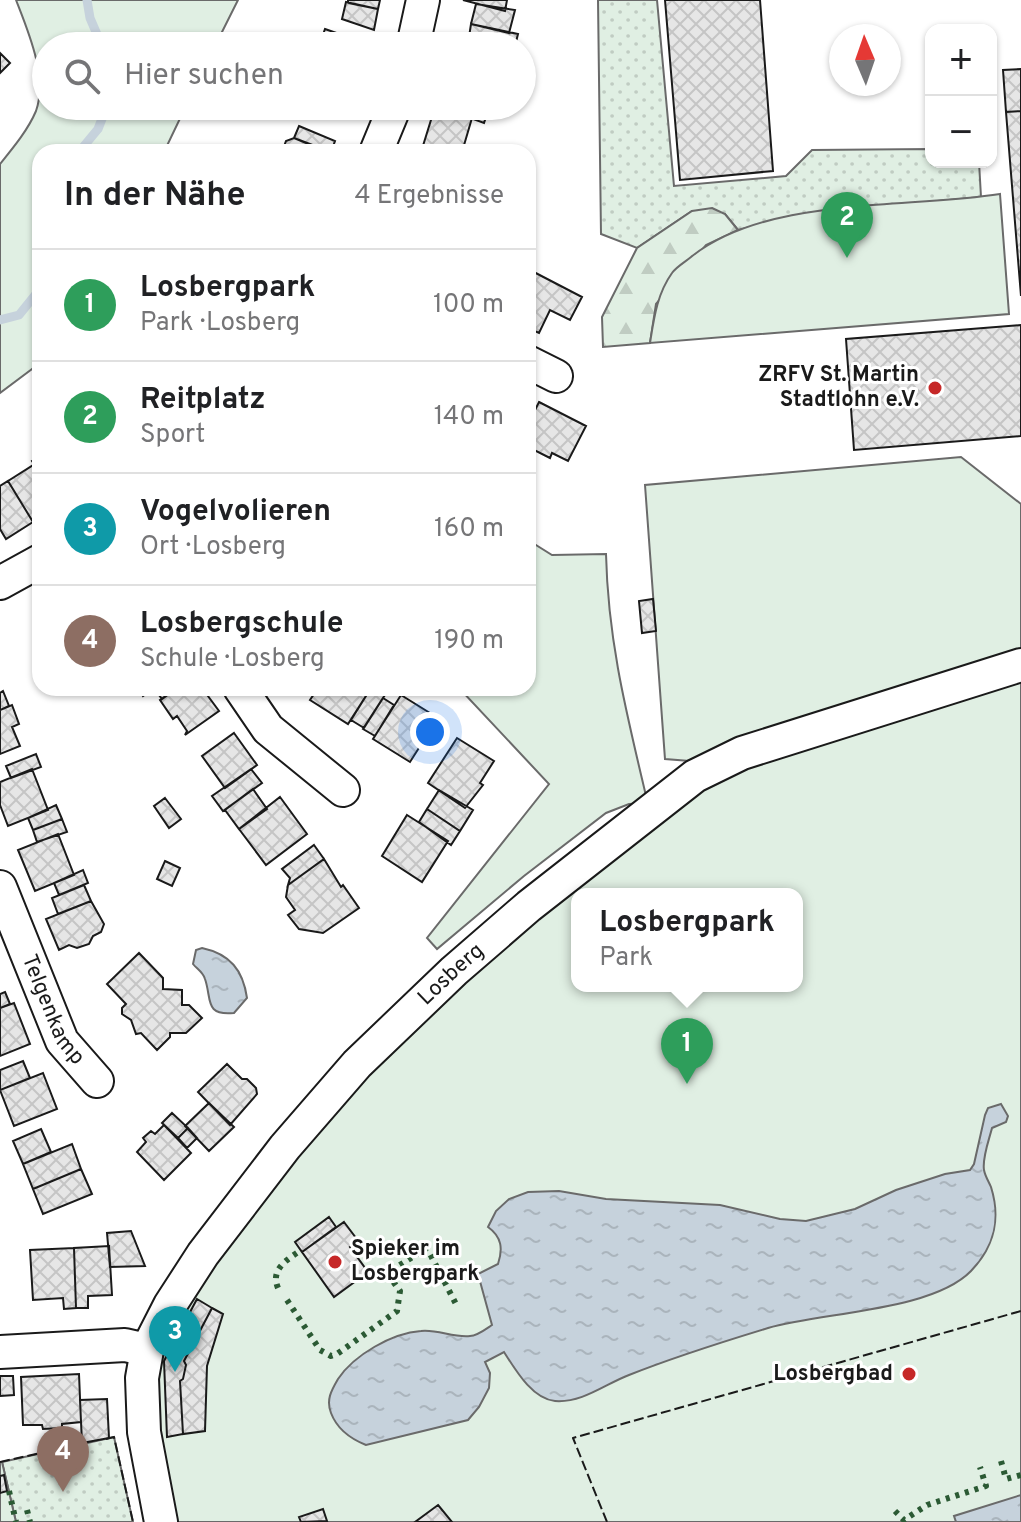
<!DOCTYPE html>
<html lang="de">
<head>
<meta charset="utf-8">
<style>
  :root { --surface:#fff; --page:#f2f2f2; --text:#202124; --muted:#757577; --line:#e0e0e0; --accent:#c62828 }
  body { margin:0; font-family:Overpass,sans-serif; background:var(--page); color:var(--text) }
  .controls { position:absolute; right:24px; top:24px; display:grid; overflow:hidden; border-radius:16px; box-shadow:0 2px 6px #0004 }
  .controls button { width:72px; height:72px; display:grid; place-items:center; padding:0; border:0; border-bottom:2px solid var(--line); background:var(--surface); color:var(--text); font:40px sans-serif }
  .compass { position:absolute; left:829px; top:24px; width:72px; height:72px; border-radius:50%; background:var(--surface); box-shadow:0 2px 6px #0004; rotate:358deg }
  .you { position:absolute; left:430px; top:732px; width:28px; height:28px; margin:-20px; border:6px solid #fff; border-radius:50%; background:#1a73e8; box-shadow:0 0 0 12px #1a73e833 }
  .badge { display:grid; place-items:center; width:52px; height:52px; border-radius:50%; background:var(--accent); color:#fff; font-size:26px; font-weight:700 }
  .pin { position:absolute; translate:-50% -66px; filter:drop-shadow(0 2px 4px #0008) }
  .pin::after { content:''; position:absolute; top:42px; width:28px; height:24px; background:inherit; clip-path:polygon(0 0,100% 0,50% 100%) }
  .popup { position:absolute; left:571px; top:888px; width:232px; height:104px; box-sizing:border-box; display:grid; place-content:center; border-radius:16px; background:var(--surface); filter:drop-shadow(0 2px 6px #0005); font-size:26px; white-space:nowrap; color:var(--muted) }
  .popup b { font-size:30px; color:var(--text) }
  .popup::after { content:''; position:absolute; left:50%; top:100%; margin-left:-16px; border:16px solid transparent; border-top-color:var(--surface) }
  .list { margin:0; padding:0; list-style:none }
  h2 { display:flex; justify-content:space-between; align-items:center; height:104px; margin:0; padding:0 32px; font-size:34px }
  h2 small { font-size:26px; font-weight:400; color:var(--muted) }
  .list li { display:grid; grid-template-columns:52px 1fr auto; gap:24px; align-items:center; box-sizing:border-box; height:112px; padding:0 32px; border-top:2px solid var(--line) }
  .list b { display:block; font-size:30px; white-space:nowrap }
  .list p { margin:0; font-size:26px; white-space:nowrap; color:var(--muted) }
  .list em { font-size:26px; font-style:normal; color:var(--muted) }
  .icon { flex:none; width:44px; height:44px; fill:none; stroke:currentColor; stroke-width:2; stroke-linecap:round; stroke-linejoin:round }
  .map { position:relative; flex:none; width:1021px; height:1522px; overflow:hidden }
  .search { position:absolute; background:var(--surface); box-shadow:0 2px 6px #0004; left:32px; top:32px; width:504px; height:88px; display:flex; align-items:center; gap:20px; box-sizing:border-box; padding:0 28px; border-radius:44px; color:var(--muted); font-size:30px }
  .panel { position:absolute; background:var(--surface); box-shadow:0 2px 6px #0004; left:32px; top:144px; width:504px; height:552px; border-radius:24px }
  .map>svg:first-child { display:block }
</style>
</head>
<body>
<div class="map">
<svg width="1021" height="1522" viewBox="0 0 1021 1522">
  <defs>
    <pattern id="grass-dots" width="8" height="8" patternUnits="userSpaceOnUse" patternTransform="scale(2)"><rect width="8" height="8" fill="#e0efe3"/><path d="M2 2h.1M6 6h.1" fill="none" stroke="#c0ccc2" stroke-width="1.8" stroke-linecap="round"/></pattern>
    <pattern id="forest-firs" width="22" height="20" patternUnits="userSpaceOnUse" patternTransform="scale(2)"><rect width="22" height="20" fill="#e0efe3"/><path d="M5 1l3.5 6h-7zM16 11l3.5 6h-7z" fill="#c0ccc2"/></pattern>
    <pattern id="water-ripples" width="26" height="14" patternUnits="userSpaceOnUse" patternTransform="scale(2)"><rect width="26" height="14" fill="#c6d2dc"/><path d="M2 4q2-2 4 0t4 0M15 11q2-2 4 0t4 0" fill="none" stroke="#aab4bc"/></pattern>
    <pattern id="building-cross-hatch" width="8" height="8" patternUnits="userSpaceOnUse" patternTransform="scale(2)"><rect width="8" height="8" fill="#e6e6e6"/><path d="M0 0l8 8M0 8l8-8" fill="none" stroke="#c5c5c5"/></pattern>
  </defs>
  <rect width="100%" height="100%" fill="#fff"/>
  <!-- grass -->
  <path fill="url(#grass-dots)" stroke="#6a6a6a" stroke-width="2" d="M598,0H657L674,186L786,176L812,150L931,149V162H979L981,197L807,213L738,230L725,214L692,211L637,248L601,234Z
    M114,1437L133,1522H16L2,1462Z"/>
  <!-- forest -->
  <path fill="url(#forest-firs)" stroke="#6a6a6a" stroke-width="2" d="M712,208L725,214L738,230L706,245L656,304L650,343L603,347L602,317L637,248L692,211Z"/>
  <!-- park -->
  <path fill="#e0efe3" stroke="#6a6a6a" stroke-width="2" fill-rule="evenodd" d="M16,0H238L215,46H46V106H186L164,152H40V363L0,393V164C13,148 28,130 36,111C48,77 28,31 16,0Z
    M1000,194L1009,314L650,343C654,318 657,294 672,273C676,267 685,262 691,257C767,196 905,209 1000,194Z
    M961,457L1021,504V658L690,761L665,759L645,485Z
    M528,540L552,555L606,554C608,642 627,715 647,800L651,803L629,804L606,813L524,876L437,949L427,938L549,784L459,688H528Z
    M1021,673V1522H173L151,1440L156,1348L262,1197L426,1009L718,774ZM577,894H797V986H577Z
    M0,1462H2L16,1522H0Z"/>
  <!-- water -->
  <path fill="url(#water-ripples)" stroke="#6a6a6a" stroke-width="2" d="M202,948C230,954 243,970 247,998L234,1013C204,1016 212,999 205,979C203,972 197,969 193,964L196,950Z
    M1001,1104L1008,1116L1006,1122L992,1128C989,1140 982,1158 984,1170C985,1176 989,1182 991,1187C1001,1219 995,1246 971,1271C932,1311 824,1312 768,1328C722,1342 674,1357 629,1375C605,1384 583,1403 555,1401C532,1399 515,1369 504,1352L485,1362L490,1373L489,1388L479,1407L468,1420L366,1445C351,1439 337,1429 331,1413C326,1400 331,1391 338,1379C354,1355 392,1333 421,1331C437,1329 454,1338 470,1336C477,1336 486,1329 492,1325L478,1274L498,1264C503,1249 502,1237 488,1227L496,1211L509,1199L528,1192L559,1191L606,1199L720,1205L780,1219L806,1221L855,1209L896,1190L945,1174L970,1170L974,1164L985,1115L988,1108Z
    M1021,1495V1522H956L954,1516Z"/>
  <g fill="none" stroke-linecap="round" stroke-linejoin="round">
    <!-- stream -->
    <path stroke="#c6d2dc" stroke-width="9" d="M87,0L90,18L102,46
      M79,152L98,129L107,106
      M0,320L19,315L40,289"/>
  </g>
  <!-- building -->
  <path fill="url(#building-cross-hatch)" stroke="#1a1a1a" stroke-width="2" d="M348,0H380L378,9L348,3Z
    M463,0H507L505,11Z
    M665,0H760L773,171L680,180Z
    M346,2L378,9L374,30L342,19Z
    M476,4L515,10L509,33L471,24Z
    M471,24L518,34L515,46H495L496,44L469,37Z
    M325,29L362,42L361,46H319Z
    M455,34L496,44L495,46H452Z
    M0,53L10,63L0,73Z
    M1021,69V111L1006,112L1003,70Z
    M453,106H484L489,108L484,123L451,111Z
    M435,107L472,118L462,152H433L422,149Z
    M1021,111V296L1006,112Z
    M299,126L335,141L331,152L294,138Z
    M294,138L328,152H282L286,141Z
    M528,269L582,297L570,320L550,310L539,333L528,328Z
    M1021,325V436L854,450L846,339Z
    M539,402L586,426L568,461L552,453L550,458L528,447V424Z
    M528,406L535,410L528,424Z
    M40,456V472L32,461Z
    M35,464L40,472V518L33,522L8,481Z
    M8,481L33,522L6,539L0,529V486Z
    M653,599L656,631L642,633L639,601Z
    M138,688H154L143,696Z
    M154,688H177L162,699Z
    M177,688H202L219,711L185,735L187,731L177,716L173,719L160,700Z
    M318,688H371L348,724L310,700Z
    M371,688L385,695L364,728L351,720Z
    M3,691L9,706L0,710V693Z
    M401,695L438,718L410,762L373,739Z
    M383,698L394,705L375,736L363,729Z
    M12,705L19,724L12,727L20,746L0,754V710Z
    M234,733L257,765L225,788L202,756Z
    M457,738L494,761L480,783L483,785L465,808L428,783Z
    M36,754L41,767L11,778L6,766Z
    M32,769L48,810L8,826L0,805V782Z
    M251,769L262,783L223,811L212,796Z
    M253,789L267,809L239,829L225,810Z
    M439,790L473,810L460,831L427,809Z
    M280,797L307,834L266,865L239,829Z
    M165,798L181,819L169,828L154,806Z
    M56,805L62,819L33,830L28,818Z
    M427,809L460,831L451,845L419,822Z
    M407,815L448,841L422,882L382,856Z
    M62,819L67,832L37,842L33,830Z
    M58,834L74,875L35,891L18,850Z
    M314,845L324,859L288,885L290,878L282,869Z
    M324,859L341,887L343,885L359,908L323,933L299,929L288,915L295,910L286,897L288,885Z
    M165,861L180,868L172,886L157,879Z
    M83,870L88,883L59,895L54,883Z
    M84,885L91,901L58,914L52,898Z
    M91,901L104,924L101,932L93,936L89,944L77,948L69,945L59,950L46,919Z
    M139,953L163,978V989L182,990V1005H189L202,1018L186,1033H170V1037L157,1050L141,1033L136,1034L131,1020L122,1014V1008L126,1004L107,984Z
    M5,992L10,1004L0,1008V994Z
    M14,1003L30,1044L0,1056V1008Z
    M23,1061L30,1078L0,1090V1070Z
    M227,1064L242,1079H247L256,1088L257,1094L230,1125L198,1092Z
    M43,1073L57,1109L14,1126L0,1090Z
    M209,1103L234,1127L209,1151L185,1126Z
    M172,1113L188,1128L178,1138L162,1123Z
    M164,1125L191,1153L164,1180L137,1152L146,1142L143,1138L151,1131L155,1134Z
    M188,1128L197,1138L187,1148L178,1138Z
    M41,1129L51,1152L23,1164L13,1141Z
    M72,1144L81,1169L33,1189L23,1164Z
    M81,1169L92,1194L43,1214L33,1189Z
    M329,1217L336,1227L302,1252L295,1242Z
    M344,1222L359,1242L350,1247L368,1272L334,1297L302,1252Z
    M131,1231L145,1266L110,1267L107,1233Z
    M109,1246L112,1295L88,1296V1308H76L74,1248Z
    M74,1248L76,1308L64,1309L63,1298L33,1300L30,1250Z
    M197,1299L212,1308L184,1361L186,1365L183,1379L180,1381L183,1434L167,1437L164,1361Z
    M212,1308L223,1314L207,1366L205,1431L183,1434L180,1381L183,1379L186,1365L184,1361Z
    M79,1374L81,1422L62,1424V1428L43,1429L42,1425H23L21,1377Z
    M0,1376H13L14,1395L0,1396Z
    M107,1399L109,1438L82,1443L80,1400Z
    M4,1475L7,1491L0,1493V1476Z
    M438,1505L452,1522H415Z
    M323,1509L327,1521L301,1522L299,1517Z"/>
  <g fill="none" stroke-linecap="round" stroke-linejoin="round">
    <!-- minor casing -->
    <g stroke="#1a1a1a" stroke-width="36">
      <g id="minor">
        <path d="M413,46L423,0"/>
        <path d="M376,152L395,106"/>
        <path d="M528,362L556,376"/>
        <path d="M0,583L40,561"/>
        <path d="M240,688L268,729L343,790"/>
        <path id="s1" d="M0,887L62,1041L97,1081"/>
        <path d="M0,1352L125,1345L147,1350"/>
        <path id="s2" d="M161,1522L144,1432L142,1378L147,1350L170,1305L203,1254L285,1147L357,1064L454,971L529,906L695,776L742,753L1021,665"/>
      </g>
    </g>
    <!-- minor -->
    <use href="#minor" stroke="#fff" stroke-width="32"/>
    <!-- hedge -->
    <path stroke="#2b5a34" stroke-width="6" stroke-dasharray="4 6" stroke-linecap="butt" d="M278,1288C270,1269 287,1260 301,1250
      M287,1300L320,1350L331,1356L337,1354L397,1311L400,1291L387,1273L427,1248L458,1308
      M1001,1461L1006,1479L1021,1475
      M9,1491L16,1522
      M27,1510L30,1522
      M895,1511L904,1520L927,1505L986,1486L980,1467"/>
    <!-- fence -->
    <path stroke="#1a1a1a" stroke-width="2" stroke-dasharray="10 4" stroke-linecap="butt" d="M106,1439L114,1437L133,1522
      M0,1462L86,1443
      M607,1522L573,1438L1021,1311"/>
  </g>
  <!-- markers -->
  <g fill="#c62828" stroke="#fff" stroke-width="3">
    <circle cx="935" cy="388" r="8"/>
    <circle cx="335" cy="1262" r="8"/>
    <circle cx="909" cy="1374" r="8"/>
  </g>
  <g text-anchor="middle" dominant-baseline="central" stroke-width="6" stroke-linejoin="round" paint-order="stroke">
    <!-- poi labels -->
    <g font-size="22" font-weight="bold" fill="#1a1a1a" stroke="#fff" text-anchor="end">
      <text x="919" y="375">ZRFV St. Martin<tspan x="919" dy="25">Stadtlohn e.V.</tspan></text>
      <text x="351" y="1249" text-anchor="start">Spieker im<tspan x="351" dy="25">Losbergpark</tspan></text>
      <text x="893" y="1374">Losbergbad</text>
    </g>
    <!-- street labels -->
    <g font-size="22" fill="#1a1a1a" stroke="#fff">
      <text stroke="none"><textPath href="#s2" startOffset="660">Losberg</textPath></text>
      <text stroke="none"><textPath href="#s1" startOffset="134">Telgenkamp</textPath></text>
    </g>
  </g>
</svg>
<div class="controls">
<button>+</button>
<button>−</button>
</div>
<svg class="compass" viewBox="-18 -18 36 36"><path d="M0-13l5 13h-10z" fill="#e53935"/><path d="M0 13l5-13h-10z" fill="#757577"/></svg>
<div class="you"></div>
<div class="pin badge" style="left:687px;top:1084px;background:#2e9e5b">1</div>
<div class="popup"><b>Losbergpark</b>Park</div>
<div class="pin badge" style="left:847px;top:258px;background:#2e9e5b">2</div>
<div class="pin badge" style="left:175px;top:1372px;background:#0f9aa8">3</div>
<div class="pin badge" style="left:63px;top:1492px;background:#8d6e63">4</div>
<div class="search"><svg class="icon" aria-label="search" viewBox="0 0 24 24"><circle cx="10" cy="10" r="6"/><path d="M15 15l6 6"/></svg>Hier suchen</div>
<section class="panel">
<h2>In der Nähe<small>4 Ergebnisse</small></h2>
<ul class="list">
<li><span class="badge" style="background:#2e9e5b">1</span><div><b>Losbergpark</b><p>Park · Losberg</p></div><em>100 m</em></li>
<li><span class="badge" style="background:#2e9e5b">2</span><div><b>Reitplatz</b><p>Sport</p></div><em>140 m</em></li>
<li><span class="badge" style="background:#0f9aa8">3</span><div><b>Vogelvolieren</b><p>Ort · Losberg</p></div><em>160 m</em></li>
<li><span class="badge" style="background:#8d6e63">4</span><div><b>Losbergschule</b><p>Schule · Losberg</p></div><em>190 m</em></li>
</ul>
</section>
</div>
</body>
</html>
